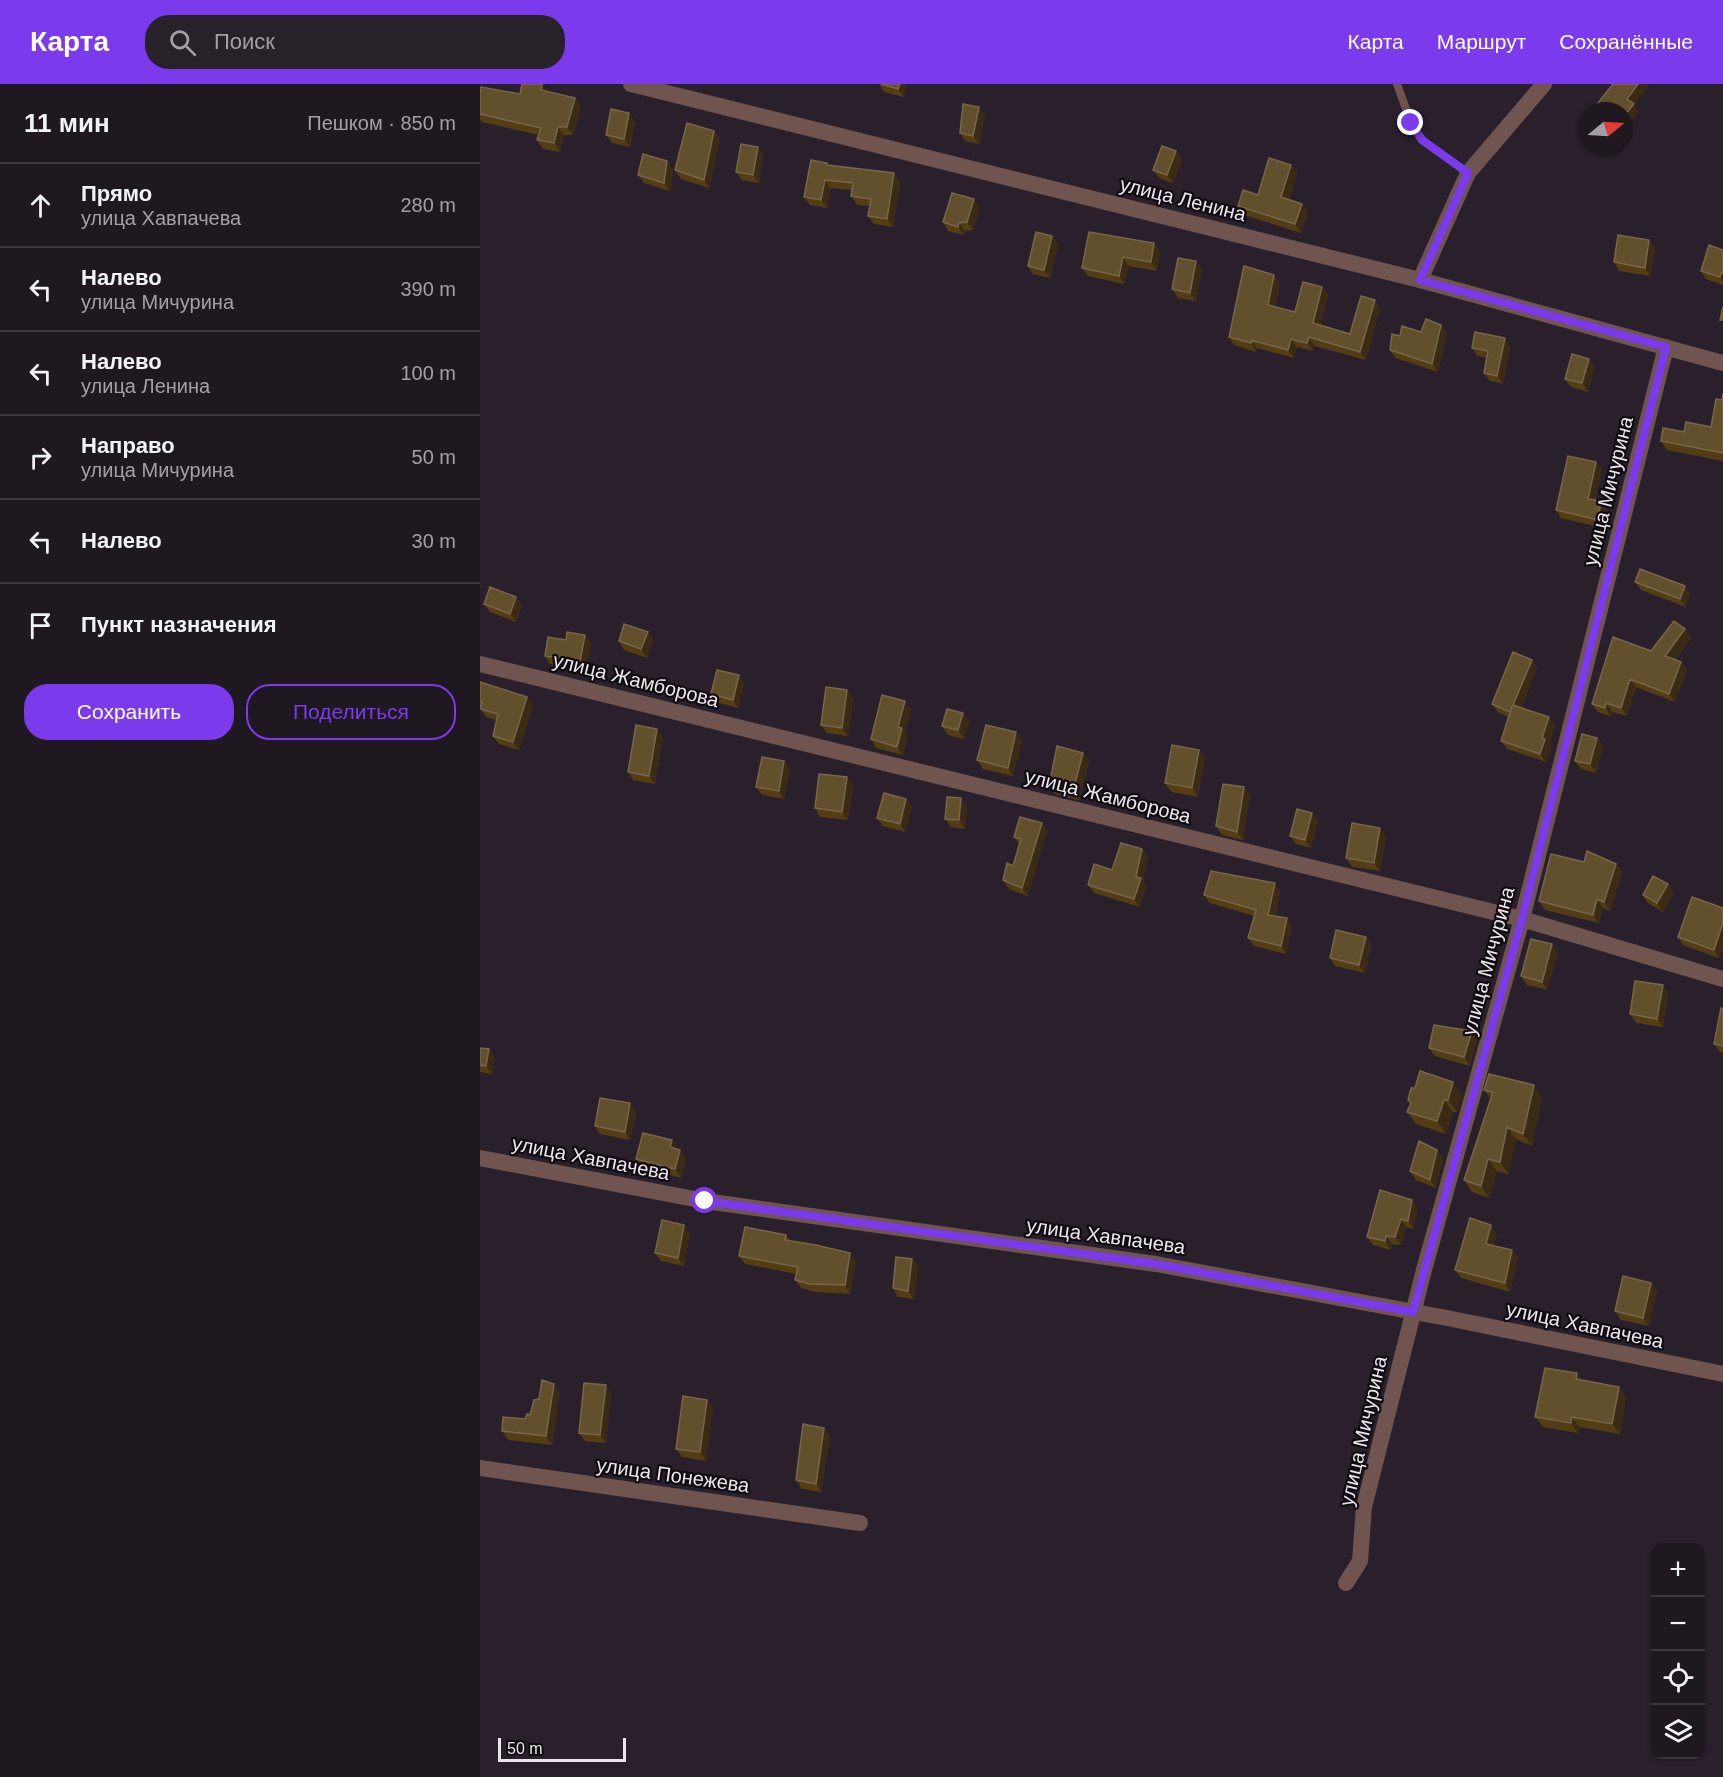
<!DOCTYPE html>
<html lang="ru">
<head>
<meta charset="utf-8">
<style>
  :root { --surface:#201821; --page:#28212a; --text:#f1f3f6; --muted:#a2a0a5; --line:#3d373f; --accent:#7c3aed }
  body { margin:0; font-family:Arial,sans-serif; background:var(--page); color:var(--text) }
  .controls { position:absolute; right:18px; bottom:18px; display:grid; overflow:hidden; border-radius:12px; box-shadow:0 2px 4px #0004 }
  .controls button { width:54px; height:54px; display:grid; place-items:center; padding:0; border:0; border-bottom:2px solid var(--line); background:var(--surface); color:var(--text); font:30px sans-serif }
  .compass { position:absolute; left:1099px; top:18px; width:54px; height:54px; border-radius:50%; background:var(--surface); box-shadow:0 2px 4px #0004; rotate:72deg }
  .scale { position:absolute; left:18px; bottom:15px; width:128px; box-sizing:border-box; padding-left:6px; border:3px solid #ece5ed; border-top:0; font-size:16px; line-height:21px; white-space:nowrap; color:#ece5ed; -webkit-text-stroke:4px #100b10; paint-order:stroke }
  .stop { position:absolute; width:18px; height:18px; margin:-14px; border:4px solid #7c3aed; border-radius:50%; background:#fff }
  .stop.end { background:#7c3aed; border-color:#fff; box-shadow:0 2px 6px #0008 }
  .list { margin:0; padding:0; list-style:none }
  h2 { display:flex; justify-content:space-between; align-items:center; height:78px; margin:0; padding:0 24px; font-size:26px }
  h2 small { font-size:20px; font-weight:400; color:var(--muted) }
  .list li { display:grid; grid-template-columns:39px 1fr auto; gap:18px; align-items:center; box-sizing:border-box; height:84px; padding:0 24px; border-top:2px solid var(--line) }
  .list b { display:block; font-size:22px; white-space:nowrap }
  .list p { margin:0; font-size:20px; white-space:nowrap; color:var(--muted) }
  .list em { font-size:20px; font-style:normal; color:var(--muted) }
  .actions { display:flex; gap:12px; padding:18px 24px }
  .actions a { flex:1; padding:14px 0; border:2px solid var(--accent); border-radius:24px; text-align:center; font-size:21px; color:var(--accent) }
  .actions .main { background:var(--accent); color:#fff }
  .icon { flex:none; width:33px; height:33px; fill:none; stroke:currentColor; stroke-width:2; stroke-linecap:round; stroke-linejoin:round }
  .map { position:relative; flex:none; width:1243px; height:1693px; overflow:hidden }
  header { display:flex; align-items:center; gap:36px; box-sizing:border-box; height:84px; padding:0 30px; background:var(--accent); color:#fff }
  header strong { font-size:28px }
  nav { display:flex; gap:33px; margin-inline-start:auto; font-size:21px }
  .search { width:420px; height:54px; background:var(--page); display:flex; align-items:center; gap:15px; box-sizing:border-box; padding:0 21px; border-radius:24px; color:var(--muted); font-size:22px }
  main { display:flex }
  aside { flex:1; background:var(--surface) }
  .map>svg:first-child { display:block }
</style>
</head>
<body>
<header>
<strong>Карта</strong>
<div class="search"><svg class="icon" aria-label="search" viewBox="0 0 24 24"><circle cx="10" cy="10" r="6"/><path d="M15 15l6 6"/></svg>Поиск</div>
<nav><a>Карта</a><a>Маршрут</a><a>Сохранённые</a></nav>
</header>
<main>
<aside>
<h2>11 мин<small>Пешком · 850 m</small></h2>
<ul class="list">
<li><svg class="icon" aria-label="ahead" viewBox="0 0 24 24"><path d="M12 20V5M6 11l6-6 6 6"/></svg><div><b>Прямо</b><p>улица Хавпачева</p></div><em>280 m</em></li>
<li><svg class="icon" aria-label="left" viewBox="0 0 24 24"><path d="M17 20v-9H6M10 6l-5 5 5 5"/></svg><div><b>Налево</b><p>улица Мичурина</p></div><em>390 m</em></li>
<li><svg class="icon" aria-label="left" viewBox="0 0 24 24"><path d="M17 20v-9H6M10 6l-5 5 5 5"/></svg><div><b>Налево</b><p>улица Ленина</p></div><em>100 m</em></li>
<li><svg class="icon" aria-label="right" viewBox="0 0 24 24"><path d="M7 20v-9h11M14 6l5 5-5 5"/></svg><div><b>Направо</b><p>улица Мичурина</p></div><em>50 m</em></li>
<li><svg class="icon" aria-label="left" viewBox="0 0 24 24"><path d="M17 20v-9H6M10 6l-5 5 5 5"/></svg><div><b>Налево</b></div><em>30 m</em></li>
<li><svg class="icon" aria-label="arrive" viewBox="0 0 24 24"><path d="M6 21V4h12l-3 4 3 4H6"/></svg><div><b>Пункт назначения</b></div></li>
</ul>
<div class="actions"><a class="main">Сохранить</a><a>Поделиться</a></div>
</aside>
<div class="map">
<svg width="1243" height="1693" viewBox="0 0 1243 1693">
  <rect width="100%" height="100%" fill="#2a202c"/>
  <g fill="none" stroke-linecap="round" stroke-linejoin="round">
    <!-- lane -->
    <path stroke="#6f5450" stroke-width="8" d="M917,0L931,39L942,56L988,89"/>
    <!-- street -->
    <path stroke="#6f5450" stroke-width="16" d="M151,0L940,196L1243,279
      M940,196L988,89L1064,0
      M0,580L1042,835L1243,895
      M0,1074L225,1117L676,1180L967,1234L1243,1290
      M0,1384L380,1439
      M866,1499L880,1477L884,1423L944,1186L1042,835L1186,263"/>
  </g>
  <!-- wall -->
  <path fill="#523d14" d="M62,0L67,7L101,23L93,51H84L80,68L63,65L57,56L59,51L2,38L0,35V9L40,10Z
    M399,0H427L424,13L404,8Z
    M505,31L499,60L485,57L480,49Z
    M155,37L150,63L132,59L126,51Z
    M234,47L240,55L229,104L201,95L195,86Z
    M696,67L702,76L693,99L679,94L673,86Z
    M283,71L279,99L262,96L256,88Z
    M349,81L414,89L420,98L413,143L394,140L388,132L390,122L377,121L371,112L372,106L350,104L347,124L330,121L324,113Z
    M811,81L817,89L809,116L822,120L828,128L821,149L764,131L758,122L778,111Z
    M193,85L190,107L164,99L158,91Z
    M500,124L493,146L485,147L484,151L468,147L463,138Z
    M572,152L578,160L570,194L553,190L548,182Z
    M1169,156L1175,164L1170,192L1139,187L1134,178Z
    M674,159L680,168L677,187L649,182L644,200L608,192L602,184Z
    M1243,166V201L1226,195L1221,187Z
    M716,177L722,185L716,217L698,214L692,205Z
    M800,199L795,223L815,228L842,203L848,211L840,241L870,250L900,224L886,276L835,262L833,267L817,263L814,274L777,264L776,268L754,261L749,253Z
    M961,241L967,249L958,288L916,274L910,266L920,252L941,248Z
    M1030,262L1023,300L1010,297L1004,289L1007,274L997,272L992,264Z
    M1109,275L1114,283L1108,308L1091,303L1085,295Z
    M1243,309V377L1187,366L1181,357L1204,348L1231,343L1242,316Z
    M1116,378L1122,386L1115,416L1126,425L1123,444L1081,434L1076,426Z
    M1155,498L1205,502L1210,510L1206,523L1161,506Z
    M36,513L42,521L36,538L10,528L4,520Z
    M1205,545L1211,554L1195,576L1201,578L1207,586L1195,618L1156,603L1147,632L1132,628L1130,632L1118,628L1112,620L1171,567Z
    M168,548L173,556L167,574L144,566L139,557Z
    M105,551L111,559L106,587L70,580L65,572L86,556Z
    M1052,576L1057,584L1041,624L1069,633L1075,641L1069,660L1071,663L1066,678L1027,665L1021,657L1029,633L1018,628L1012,620Z
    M259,591L264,600L258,624L236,618L231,610Z
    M0,598L53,621L39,666L19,660L13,652L16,636L6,633L0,624Z
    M373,614L368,652L347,649L341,641Z
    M431,626L425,648L428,652L423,671L396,664L391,655Z
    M483,629L489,637L484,655L468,651L462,642Z
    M183,653L175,700L153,696L148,688Z
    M1117,654L1123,662L1116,689L1101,685L1095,677Z
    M542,657L533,692L503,685L497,676Z
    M603,669L609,677L599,716L575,710L569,702Z
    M725,674L718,713L691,708L685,699Z
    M310,685L304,715L282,711L276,703Z
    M373,701L368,736L340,733L335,724Z
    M764,703L770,712L763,756L742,751L736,742Z
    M432,723L425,748L403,742L397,734Z
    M487,723L485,745L471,743L465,735Z
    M832,729L838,737L831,764L816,760L810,752Z
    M562,739L567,747L548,812L529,805L523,796L533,782L539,760L534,753Z
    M906,752L900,787L872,783L866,774Z
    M662,765L668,773L663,797L666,802L660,823L614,809L608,801Z
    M1104,778L1136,780L1142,788L1130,827L1123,824L1119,839L1065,826L1059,817Z
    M1188,800L1194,809L1183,828L1168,819L1163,811Z
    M800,807L796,832L812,842L806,870L774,862L768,854L774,832L730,819L724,811Z
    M1243,824V864L1239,874L1203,861L1198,853Z
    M886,853L891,862L885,889L855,882L850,874Z
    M1078,869L1067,906L1047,901L1041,892Z
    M1183,901L1188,910L1183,943L1156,939L1150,930Z
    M1243,925V969L1240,968L1234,960Z
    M997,955L990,982L955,972L949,964Z
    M0,964L9,965L15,974L12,990L0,988Z
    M1004,1006L1062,1013L1052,1062L1036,1055L1028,1090L1017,1087L1009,1114L992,1108L984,1096L1011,1015Z
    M982,1010L977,1028H973L966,1050L936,1040L927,1028L931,1021L928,1016Z
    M150,1019L156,1028L150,1056L120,1050L115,1042Z
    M192,1056L197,1065L206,1074L201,1094L162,1083L156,1075Z
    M957,1066L963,1075L956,1104L936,1096L930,1087Z
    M938,1124L933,1145L926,1143L921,1161L912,1160L910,1166L893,1161L887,1153Z
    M204,1141L210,1149L204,1182L181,1177L175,1169Z
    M1017,1150L1014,1161L1032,1166L1038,1174L1030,1208L981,1194L975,1186Z
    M306,1151L311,1157L376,1178L370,1210L335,1208L321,1204L315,1196L316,1190L265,1180L259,1172Z
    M432,1175L438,1183L434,1215L418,1213L413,1204Z
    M1171,1199L1177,1207L1169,1242L1141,1236L1135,1227Z
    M1102,1296L1139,1303L1146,1313L1140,1350L1099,1343L1098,1349L1063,1343L1055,1333Z
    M80,1308L72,1361L28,1356L22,1347L45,1335L50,1331L59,1315Z
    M131,1309L126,1359L105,1357L99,1349Z
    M227,1316L233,1324L226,1377L202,1373L196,1365Z
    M350,1352L341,1408L322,1405L316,1396Z"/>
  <!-- shaded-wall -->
  <path fill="#3b2a14" d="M62,0L68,9L61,6Z
    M420,0H427L424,13L418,5Z
    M1158,0H1170L1154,21L1159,28L1144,47V31L1147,15Z
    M95,14L101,23L93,51L87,43Z
    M499,23L505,31L499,60L493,52Z
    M149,29L155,37L150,63L144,55Z
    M78,43L84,51L80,68L74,59Z
    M234,47L240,55L229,104L224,96Z
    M278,63L283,71L279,99L273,91Z
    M696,67L702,76L693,99L687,91Z
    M187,77L193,85L190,107L184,99Z
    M811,81L817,89L807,122L801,113Z
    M414,89L420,98L413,143L407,135Z
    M345,96L350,104L347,124L341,116Z
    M494,115L500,124L493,146L487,138Z
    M822,120L828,128L821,149L815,140Z
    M479,139L485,147L484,151L478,143Z
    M572,152L578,160L570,194L564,186Z
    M1169,156L1175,164L1170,192L1165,184Z
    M674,159L680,168L677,187L671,178Z
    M643,173L649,182L644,200L639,192Z
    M716,177L722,185L716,217L710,209Z
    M1241,189L1243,191V198L1240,193Z
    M794,191L800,199L794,229L788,221Z
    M842,203L848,211L838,247L833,239Z
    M895,216L900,224L886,276L880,268Z
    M961,241L967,249L958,288L952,280Z
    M829,253L835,262L833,267L827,259Z
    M1025,254L1030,262L1023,300L1017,292Z
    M811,255L817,263L814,274L808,266Z
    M771,256L777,264L776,268L771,259Z
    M1109,275L1114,283L1108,308L1102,299Z
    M1116,378L1122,386L1113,423L1108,415Z
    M1121,417L1126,425L1123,444L1118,436Z
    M1205,502L1210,510L1206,523L1200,515Z
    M36,513L42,521L36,538L30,530Z
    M1205,545L1211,554L1191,580L1185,572Z
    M168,548L173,556L167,574L161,565Z
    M105,551L111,559L106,587L100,578Z
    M1052,576L1057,584L1038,630L1033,621Z
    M1201,578L1207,586L1195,618L1189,610Z
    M259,591L264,600L258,624L253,616Z
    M1150,595L1156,603L1147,632L1141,624Z
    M367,606L373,614L368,652L362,644Z
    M47,613L53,621L39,666L33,658Z
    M425,617L431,626L425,648L428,652L423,671L417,663L418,643Z
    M1126,619L1132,628L1130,632L1125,624Z
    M483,629L489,637L484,655L478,646Z
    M1069,633L1075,641L1069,660L1071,663L1066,678L1060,670L1062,654Z
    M177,645L183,653L175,700L169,692Z
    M536,648L542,657L533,692L528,684Z
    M1117,654L1123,662L1116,689L1110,680Z
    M719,666L725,674L718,713L712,704Z
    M603,669L609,677L599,716L593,707Z
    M304,677L310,685L304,715L299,707Z
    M367,693L373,701L368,736L362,728Z
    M764,703L770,712L763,756L757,748Z
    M481,714L487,723L485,745L479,736Z
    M426,715L432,723L425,748L420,740Z
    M832,729L838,737L831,764L825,756Z
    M562,739L567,747L548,812L542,804Z
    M900,744L906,752L900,787L894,779Z
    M662,765L668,773L663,797L666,802L660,823L654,815L656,793Z
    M1136,780L1142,788L1130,827L1124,818Z
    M795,799L800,807L794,839L788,831Z
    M1188,800L1194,809L1183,828L1177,819Z
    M1117,815L1123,824L1119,839L1113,831Z
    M807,834L812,842L806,870L801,862Z
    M1243,839V864L1239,874L1234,866Z
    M886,853L891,862L885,889L879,881Z
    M1072,860L1078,869L1067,906L1062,898Z
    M1183,901L1188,910L1183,943L1177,935Z
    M992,947L997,955L990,982L984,973Z
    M9,965L15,974L12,990L6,982Z
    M973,998L982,1010L977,1028L968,1016Z
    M1054,1001L1062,1013L1052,1062L1043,1050Z
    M964,1016L973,1028L966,1050L957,1037Z
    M150,1019L156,1028L150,1056L145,1048Z
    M1027,1043L1036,1055L1028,1090L1020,1078Z
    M192,1056L197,1065L190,1063Z
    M200,1066L206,1074L201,1094L195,1085Z
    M957,1066L963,1075L956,1104L950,1096Z
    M1008,1075L1017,1087L1009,1114L1001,1102Z
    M932,1116L938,1124L933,1145L928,1137Z
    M921,1135L926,1143L921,1161L915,1153Z
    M204,1141L210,1149L204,1182L198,1174Z
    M1011,1141L1017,1150L1012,1168L1006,1160Z
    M906,1152L912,1160L910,1166L905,1157Z
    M1032,1166L1038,1174L1030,1208L1025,1199Z
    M370,1169L376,1178L370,1210L365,1201Z
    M432,1175L438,1183L434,1215L428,1207Z
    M1171,1199L1177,1207L1169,1242L1163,1234Z
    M1097,1289L1105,1300L1096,1295Z
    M74,1300L80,1308L72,1361L66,1352Z
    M126,1301L131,1309L126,1359L120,1351Z
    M1139,1303L1146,1313L1140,1350L1132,1340Z
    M227,1316L233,1324L226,1377L220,1368Z
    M1092,1333L1099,1343L1098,1349L1091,1339Z
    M344,1344L350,1352L341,1408L336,1400Z"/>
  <!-- building -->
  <path fill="#624f2c" stroke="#78664a" stroke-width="1.5" d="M42,0H62L61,6L95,14L87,43H78L74,59L57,56L61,44L0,30V9L1,3L40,10Z
    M401,0H420L418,5Z
    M1133,0H1158L1147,15L1154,20L1144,32V27H1118L1114,24Z
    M483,20L499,23L493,52L480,49Z
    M131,25L149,29L144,55L126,51Z
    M207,39L234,47L224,96L195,86Z
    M261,60L278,63L273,91L256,88Z
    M682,62L696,67L687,91L673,86Z
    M163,70L187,77L184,99L158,91Z
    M789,74L811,81L801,113L822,120L815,140L758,122L763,106L778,111Z
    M331,76L347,79V81L414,89L407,135L388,132L391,115L371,112L373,99L345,96L341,116L324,113Z
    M472,109L494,115L487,138L479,139L478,143L463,138Z
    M556,148L572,152L564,186L548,182Z
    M609,148L674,159L671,178L643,173L639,192L602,184Z
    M1138,151L1169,156L1165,184L1134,178Z
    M1229,161L1243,166V189H1241L1240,193L1221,187Z
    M698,174L716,177L710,209L692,205Z
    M764,182L794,191L788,221L815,228L823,198L842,203L833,239L870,250L881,212L895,216L880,268L829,253L827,259L811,255L808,266L771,256V259L749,253Z
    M1243,223V236H1240Z
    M946,235L961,241L952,280L910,266L912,250L920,252L922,242L941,248Z
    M995,248L1025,254L1017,292L1004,289L1008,267L992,264Z
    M1092,270L1109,275L1102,299L1085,295Z
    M1243,309V369L1181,357L1183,344L1204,348L1206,338L1231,343L1236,315L1242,316Z
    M1088,372L1116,378L1108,415L1121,417L1118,436L1076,426Z
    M1160,485L1205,502L1200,515L1155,498Z
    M10,503L36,513L30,530L4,520Z
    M1194,537L1205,545L1185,572L1201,578L1189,610L1150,595L1141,624L1126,619L1125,624L1112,620L1133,553L1171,567Z
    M144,540L168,548L161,565L139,557Z
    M87,548L105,551L100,578L65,572L68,553L86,556Z
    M1033,568L1052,576L1033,621L1069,633L1062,654L1065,655L1060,670L1021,657L1032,622L1030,628L1012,620Z
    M237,586L259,591L253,616L231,610Z
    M0,598L47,613L33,658L13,652L18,630L0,625L2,618H0Z
    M346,603L367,606L362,644L341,641Z
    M402,611L425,617L418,643L422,644L417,663L391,655Z
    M467,625L483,629L478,646L462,642Z
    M156,641L177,645L169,692L148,688Z
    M506,641L536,648L528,684L497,676Z
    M1102,650L1117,654L1110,680L1095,677Z
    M692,661L719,666L712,704L685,699Z
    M577,662L603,669L593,707L569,702Z
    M282,673L304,677L299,707L276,703Z
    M339,690L367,693L362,728L335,724Z
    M743,700L764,703L757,748L736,742Z
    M404,709L426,715L420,740L397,734Z
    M467,713L481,714L479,736L465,735Z
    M817,725L832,729L825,756L810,752Z
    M540,733L562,739L542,804L523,796L527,779L533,782L541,755L534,753Z
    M872,739L900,744L894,779L866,774Z
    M641,759L662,765L656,793L661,794L654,815L608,801L614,780L632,786Z
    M1107,767L1136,780L1124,818L1117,815L1113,831L1059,817L1071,770L1104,778Z
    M731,787L795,799L788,831L807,834L801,862L768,854L776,826L724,811Z
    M1173,792L1188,800L1177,819L1163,811Z
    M1212,813L1243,824V839L1234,866L1198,853Z
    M856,846L886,853L879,881L850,874Z
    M1051,855L1072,860L1062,898L1041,892Z
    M1155,897L1183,901L1177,935L1150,930Z
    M1241,924L1243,925V962L1234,960Z
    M954,941L992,947L984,973L949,964Z
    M0,964L9,965L6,982L0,981Z
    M940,987L973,998L968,1016H964L957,1037L927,1028L931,1019L928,1016L931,1004H935Z
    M1009,990L1054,1001L1043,1050L1027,1043L1020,1078L1008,1075L1001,1102L984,1096L1013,1008L1004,1006Z
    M120,1014L150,1019L145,1048L115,1042Z
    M163,1049L192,1056L190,1063L200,1066L195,1085L156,1075Z
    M939,1057L957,1066L950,1096L930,1087Z
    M900,1106L932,1116L928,1137L921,1135L915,1153L906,1152L905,1157L887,1153Z
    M990,1134L1011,1141L1006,1160L1032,1166L1025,1199L975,1186Z
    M182,1136L204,1141L198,1174L175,1169Z
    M265,1143L306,1151L305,1156L336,1161L370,1169L365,1201L329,1200L315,1196L318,1183L259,1172Z
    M416,1173L432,1175L428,1207L413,1204Z
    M1143,1192L1171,1199L1163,1234L1135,1227Z
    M1065,1284L1097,1289L1096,1295L1139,1303L1132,1340L1092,1333L1091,1339L1055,1333Z
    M62,1296L74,1300L66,1352L22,1347L23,1333L45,1335L47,1330L50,1331L54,1316L59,1315Z
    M104,1299L126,1301L120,1351L99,1349Z
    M203,1312L227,1316L220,1368L196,1365Z
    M323,1340L344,1344L336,1400L316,1396Z"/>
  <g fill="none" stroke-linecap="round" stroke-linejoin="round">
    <!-- route -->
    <path stroke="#7c3aed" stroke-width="8" d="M225,1117L676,1180L933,1228L1042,835L1186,263L940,196L988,89L942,56L931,39"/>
  </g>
  <g text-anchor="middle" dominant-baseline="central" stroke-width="4.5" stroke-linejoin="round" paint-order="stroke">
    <!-- street labels -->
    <g font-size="20" fill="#ece5ed" stroke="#100b10">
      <text transform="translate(703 115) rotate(14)">улица Ленина</text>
      <text transform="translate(1128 407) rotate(-76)">улица Мичурина</text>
      <text transform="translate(156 596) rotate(14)">улица Жамборова</text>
      <text transform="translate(628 712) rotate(14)">улица Жамборова</text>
      <text transform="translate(1008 877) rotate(-75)">улица Мичурина</text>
      <text transform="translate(111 1074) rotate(11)">улица Хавпачева</text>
      <text transform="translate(626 1152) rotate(8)">улица Хавпачева</text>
      <text transform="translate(1105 1241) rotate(12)">улица Хавпачева</text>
      <text transform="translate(883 1347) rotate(-77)">улица Мичурина</text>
      <text transform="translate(193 1391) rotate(8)">улица Понежева</text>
    </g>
  </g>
</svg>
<div class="controls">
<button>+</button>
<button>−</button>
<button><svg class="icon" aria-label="locate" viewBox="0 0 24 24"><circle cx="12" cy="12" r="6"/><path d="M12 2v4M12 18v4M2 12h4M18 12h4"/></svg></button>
<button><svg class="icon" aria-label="layers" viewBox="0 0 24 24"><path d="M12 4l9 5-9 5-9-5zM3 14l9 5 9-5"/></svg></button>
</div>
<svg class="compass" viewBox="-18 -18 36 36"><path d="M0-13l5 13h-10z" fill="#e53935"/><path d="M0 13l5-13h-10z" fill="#a2a0a5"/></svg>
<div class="scale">50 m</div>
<div class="stop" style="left:225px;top:1117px"></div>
<div class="stop end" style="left:931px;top:39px"></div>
</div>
</main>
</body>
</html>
